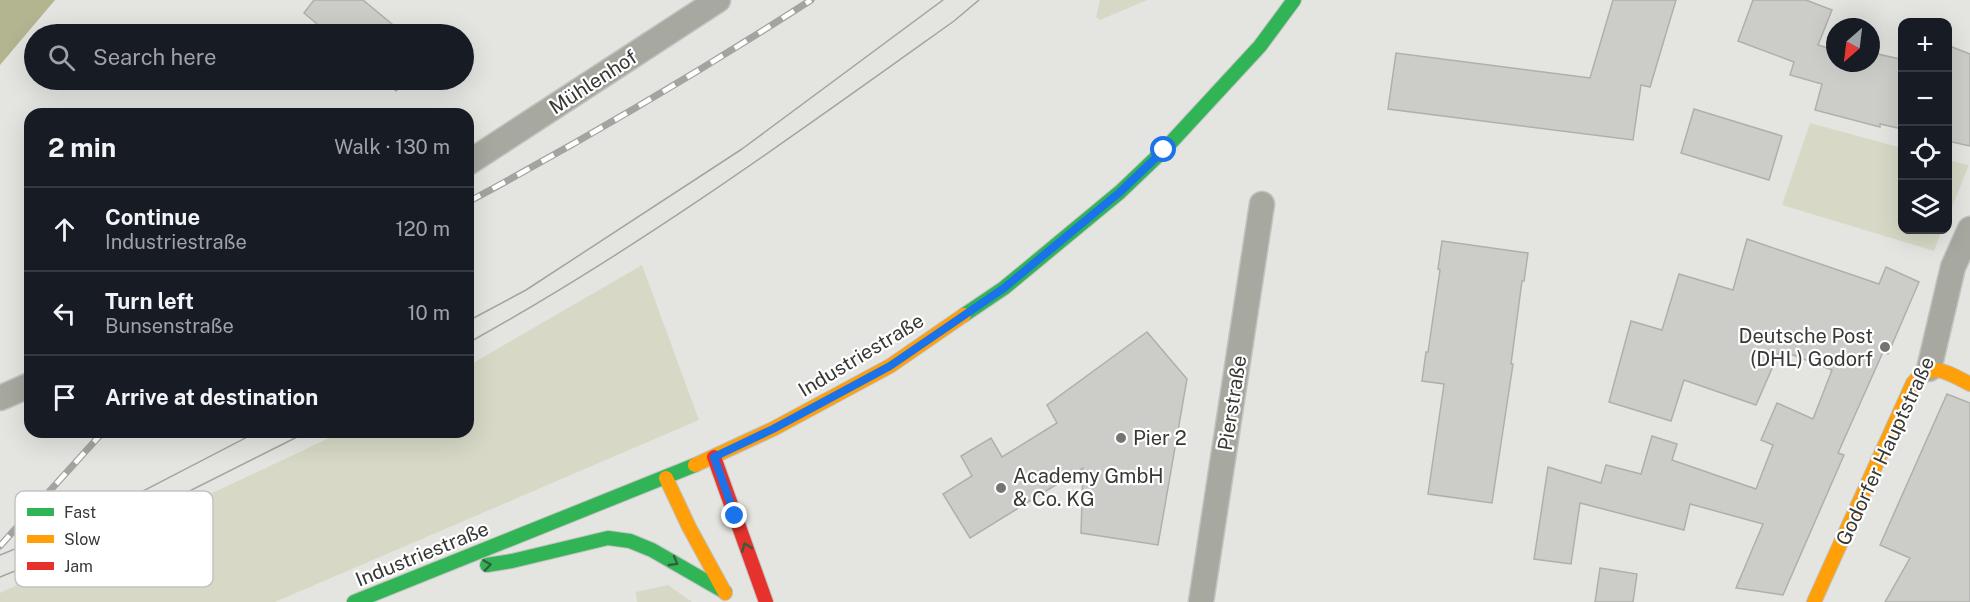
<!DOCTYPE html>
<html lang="en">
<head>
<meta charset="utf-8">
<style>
  :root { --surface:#171b24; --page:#242831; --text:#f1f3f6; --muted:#9ea1a6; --line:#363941 }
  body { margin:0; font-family:"Public Sans",sans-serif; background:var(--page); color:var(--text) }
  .controls { position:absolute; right:18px; top:18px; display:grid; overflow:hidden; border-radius:12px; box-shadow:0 6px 24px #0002 }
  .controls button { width:54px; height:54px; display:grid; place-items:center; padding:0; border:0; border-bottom:2px solid var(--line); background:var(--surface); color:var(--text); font:30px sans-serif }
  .compass { position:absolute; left:1826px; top:18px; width:54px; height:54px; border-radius:50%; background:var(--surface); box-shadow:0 6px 24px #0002; rotate:208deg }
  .stop { position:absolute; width:18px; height:18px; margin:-14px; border:4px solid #1a73e8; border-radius:50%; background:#fff }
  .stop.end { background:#1a73e8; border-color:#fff; box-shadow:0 2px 6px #0008 }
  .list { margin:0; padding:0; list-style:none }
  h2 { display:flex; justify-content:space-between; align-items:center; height:78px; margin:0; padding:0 24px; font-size:26px }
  h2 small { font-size:20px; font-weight:400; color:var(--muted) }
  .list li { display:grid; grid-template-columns:39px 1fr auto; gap:18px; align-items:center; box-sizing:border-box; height:84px; padding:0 24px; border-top:2px solid var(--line) }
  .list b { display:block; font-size:22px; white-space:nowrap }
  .list p { margin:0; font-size:20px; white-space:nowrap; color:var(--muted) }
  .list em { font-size:20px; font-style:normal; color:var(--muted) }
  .icon { flex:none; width:33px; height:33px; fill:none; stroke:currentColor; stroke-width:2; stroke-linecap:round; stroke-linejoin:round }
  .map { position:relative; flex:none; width:1970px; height:602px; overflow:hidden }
  .search { position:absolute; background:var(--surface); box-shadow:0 6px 24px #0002; left:24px; top:24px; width:450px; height:66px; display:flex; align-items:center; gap:15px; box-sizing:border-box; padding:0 21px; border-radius:33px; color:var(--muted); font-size:22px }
  .panel { position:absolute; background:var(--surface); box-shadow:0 6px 24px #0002; left:24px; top:108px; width:450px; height:330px; border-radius:18px }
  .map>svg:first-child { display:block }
</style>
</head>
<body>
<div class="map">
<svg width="1970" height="602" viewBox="0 0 1970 602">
  <rect width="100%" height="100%" fill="#e4e5e1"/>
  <!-- green -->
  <path fill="#d7d9c6" d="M1100,0H1147L1100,20L1096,17Z
    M1810,123L1902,148V230H1942L1934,251L1782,205Z
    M1948,160L1969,165L1948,217Z
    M642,265L699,420L275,602H0V593L342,432H468V366Z
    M668,585L692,602H637L636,592Z"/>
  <!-- water -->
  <path fill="#b3b591" d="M0,0H55L0,65Z"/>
  <!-- building -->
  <path fill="#ccccc9" stroke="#afb0ad" stroke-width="1.5" d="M314,0H363L404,34H329L304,13Z
    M1613,0H1676L1650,87L1641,85L1633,140L1388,109L1396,53L1590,78Z
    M1753,0H1806L1832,10L1818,45L1835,50V63H1871L1873,53L1900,59L1902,51V129L1880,124V127L1815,110L1822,84L1790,75L1794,62L1738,41Z
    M1947,45L1970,54V146L1947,141Z
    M382,80H405L396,91Z
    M1694,109L1782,136L1769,180L1681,153Z
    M1747,239L1879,284L1886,267L1919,282L1888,354L1883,352L1838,453L1844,455L1783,595L1736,588L1763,524L1690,504L1684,530L1580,503L1571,564L1534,559L1548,467L1601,483L1606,465L1641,474L1652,436L1677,444L1672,460L1756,489L1773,445L1761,440L1777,403L1813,419L1832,370L1780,350L1756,405L1684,380L1671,421L1609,402L1631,321L1662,330L1679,274L1733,290Z
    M1442,241L1528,253L1524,281H1522L1511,364H1513L1492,503L1428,494L1444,384L1422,381L1426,352H1428L1440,270L1438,269Z
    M1147,332L1187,379L1158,545L1081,533L1083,468L970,538L943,494L972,476L961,456L991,438L1002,457L1057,423L1047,405Z
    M1947,394L1970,403V602H1885L1910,558L1880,545Z
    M1600,568L1637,574L1633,602H1595Z"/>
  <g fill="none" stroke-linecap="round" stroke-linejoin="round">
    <!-- street casing -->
    <g stroke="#c2c2c0" stroke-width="27">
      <path id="street" d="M468,163L718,0
        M1929,369L1953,267L1970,229
        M0,398L30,385
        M1201,602L1262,204"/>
    </g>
    <!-- fast casing -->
    <g stroke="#c2c2c0" stroke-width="16">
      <path id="fast" d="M964,315L1004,288L1120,192L1164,150L1260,46L1294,0
        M487,565L512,561L608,538L630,541L652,550L725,592
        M354,602L695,465"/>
    </g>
    <!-- slow casing -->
    <g stroke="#c2c2c0" stroke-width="16">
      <path id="slow" d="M695,465L773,429L890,366L964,315
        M666,478L689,527L725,593
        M1814,602L1913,383C1932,360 1948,373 1970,384"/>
    </g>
    <!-- jam casing -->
    <g stroke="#c2c2c0" stroke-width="16">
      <path id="jam" d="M714,457L766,602"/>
    </g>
    <!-- street -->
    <use href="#street" stroke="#a7a9a0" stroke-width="24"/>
    <!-- fast -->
    <use href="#fast" stroke="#30b455" stroke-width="14"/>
    <!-- slow -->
    <use href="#slow" stroke="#ff9f0a" stroke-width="14"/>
    <!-- jam -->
    <use href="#jam" stroke="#e5322d" stroke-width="14"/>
    <!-- tram -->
    <path stroke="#a3a4a0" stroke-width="1.5" d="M468,321L526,290L742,149L943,0
      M468,343C638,249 796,134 954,21L979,0
      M0,555L91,518L257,432
      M0,577L98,537L307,432"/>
    <!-- rail casing -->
    <g stroke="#a3a4a0" stroke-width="7">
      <path id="rail" d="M468,202C585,139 699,72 811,0
        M0,546L103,432"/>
    </g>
    <!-- rail -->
    <use href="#rail" stroke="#fff" stroke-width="4.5" stroke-dasharray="14" stroke-linecap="butt"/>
  </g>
  <!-- one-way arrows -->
  <defs><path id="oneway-chevron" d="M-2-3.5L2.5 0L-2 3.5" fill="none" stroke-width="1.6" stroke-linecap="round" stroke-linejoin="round" transform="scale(1.5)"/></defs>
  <g stroke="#365d3f">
    <use href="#oneway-chevron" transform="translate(746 547) rotate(-110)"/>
    <use href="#oneway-chevron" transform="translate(674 562) rotate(30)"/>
    <use href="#oneway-chevron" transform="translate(487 565) rotate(-8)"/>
  </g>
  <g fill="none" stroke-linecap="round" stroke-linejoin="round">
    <!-- route -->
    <path stroke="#1a73e8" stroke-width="8" d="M735,516L714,457L773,429L890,366L1004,288L1120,192L1164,150"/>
  </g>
  <!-- markers -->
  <g fill="#747572" stroke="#fff" stroke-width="2">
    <circle cx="1885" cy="347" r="6"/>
    <circle cx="1121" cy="438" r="6"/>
    <circle cx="1001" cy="488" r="6"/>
  </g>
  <g text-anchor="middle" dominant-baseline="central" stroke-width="4.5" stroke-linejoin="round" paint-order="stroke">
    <!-- street labels -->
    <g font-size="20" fill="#383836" stroke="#fff">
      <text transform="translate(593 82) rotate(-33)">Mühlenhof</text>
      <text transform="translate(861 355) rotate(-31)">Industriestraße</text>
      <text transform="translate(1232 403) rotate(-81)">Pierstraße</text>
      <text transform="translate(1885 451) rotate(-65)">Godorfer Hauptstraße</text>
      <text transform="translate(422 554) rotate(-22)">Industriestraße</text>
    </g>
    <!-- poi labels -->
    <g font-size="20" fill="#383836" stroke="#fff" text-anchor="start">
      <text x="1873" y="336" text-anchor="end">Deutsche Post<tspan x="1873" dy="23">(DHL) Godorf</tspan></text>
      <text x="1133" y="438">Pier 2</text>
      <text x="1013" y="476">Academy GmbH<tspan x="1013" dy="23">&amp; Co. KG</tspan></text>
    </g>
  </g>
  <!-- legend -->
  <rect x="15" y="491" width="198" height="96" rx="9" fill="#fff" stroke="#c3c3c3" stroke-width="1.5"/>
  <rect x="27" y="508" width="27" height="8" fill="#30b455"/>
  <rect x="27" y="535" width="27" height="8" fill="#ff9f0a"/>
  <rect x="27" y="562" width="27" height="8" fill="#e5322d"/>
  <g font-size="16" fill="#383836">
    <text x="64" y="518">Fast</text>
    <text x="64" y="545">Slow</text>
    <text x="64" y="572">Jam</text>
  </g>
</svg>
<div class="controls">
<button>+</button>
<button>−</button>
<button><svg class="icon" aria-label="locate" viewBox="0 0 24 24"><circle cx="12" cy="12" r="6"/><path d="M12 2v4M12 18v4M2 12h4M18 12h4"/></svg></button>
<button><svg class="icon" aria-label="layers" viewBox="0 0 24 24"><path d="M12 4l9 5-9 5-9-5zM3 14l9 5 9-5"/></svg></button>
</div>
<svg class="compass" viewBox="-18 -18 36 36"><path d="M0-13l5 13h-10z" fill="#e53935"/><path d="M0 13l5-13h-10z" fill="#9ea1a6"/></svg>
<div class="stop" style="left:1164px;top:150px"></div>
<div class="stop end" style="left:735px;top:516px"></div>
<div class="search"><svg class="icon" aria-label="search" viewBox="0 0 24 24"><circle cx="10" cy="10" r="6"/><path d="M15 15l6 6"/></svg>Search here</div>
<section class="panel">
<h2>2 min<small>Walk · 130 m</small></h2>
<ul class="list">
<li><svg class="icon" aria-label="ahead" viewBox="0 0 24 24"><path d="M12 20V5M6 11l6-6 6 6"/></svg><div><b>Continue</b><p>Industriestraße</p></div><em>120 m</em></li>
<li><svg class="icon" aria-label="left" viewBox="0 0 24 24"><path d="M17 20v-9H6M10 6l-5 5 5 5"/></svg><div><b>Turn left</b><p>Bunsenstraße</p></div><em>10 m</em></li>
<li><svg class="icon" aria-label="arrive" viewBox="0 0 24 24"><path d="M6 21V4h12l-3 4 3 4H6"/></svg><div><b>Arrive at destination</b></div></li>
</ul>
</section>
</div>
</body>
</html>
